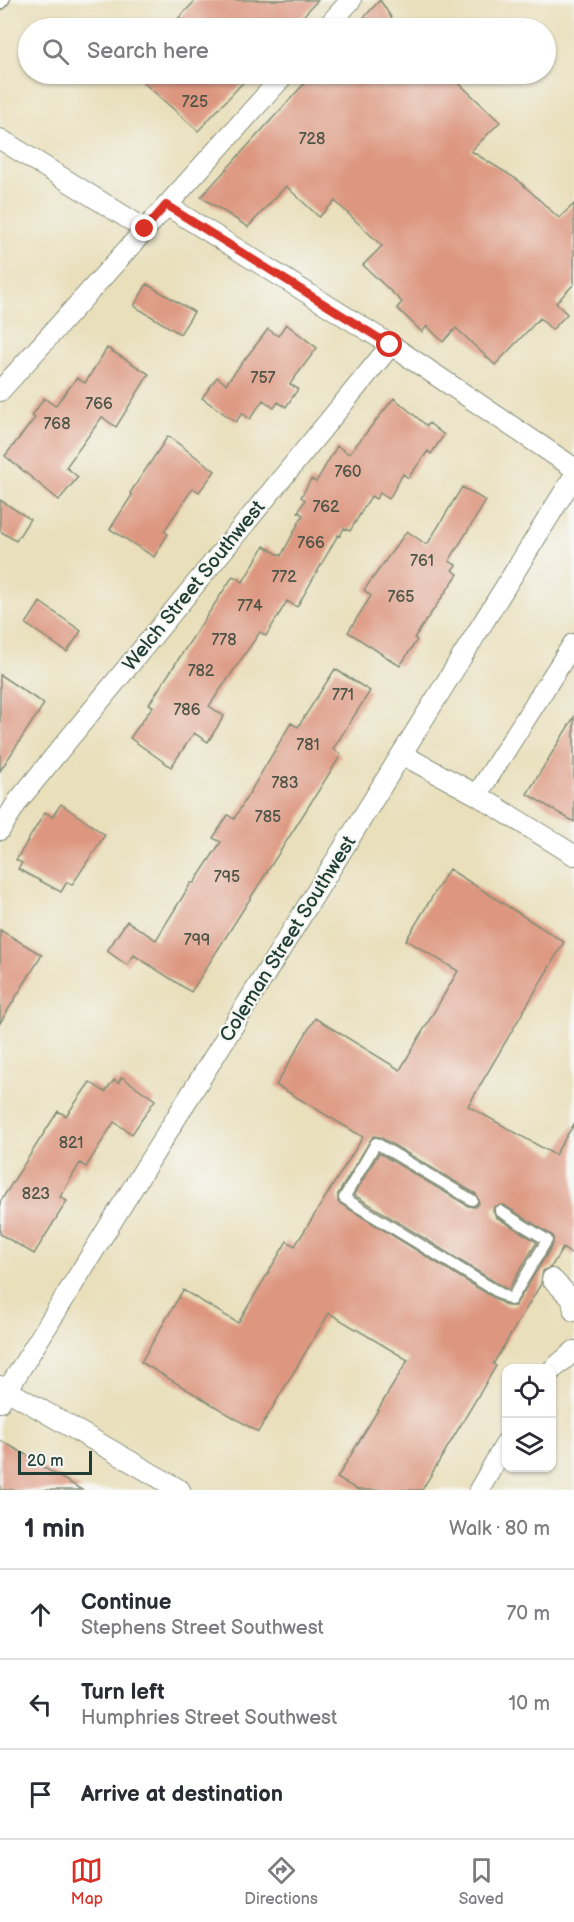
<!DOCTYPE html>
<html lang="en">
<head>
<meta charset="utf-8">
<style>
  :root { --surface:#fff; --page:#f2f2f3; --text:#2b2b33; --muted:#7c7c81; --line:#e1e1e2; --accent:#d93025 }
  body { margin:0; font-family:"Balsamiq Sans",sans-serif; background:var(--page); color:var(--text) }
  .controls { position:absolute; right:18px; bottom:18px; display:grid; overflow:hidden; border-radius:12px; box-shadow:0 2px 4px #0004 }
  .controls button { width:54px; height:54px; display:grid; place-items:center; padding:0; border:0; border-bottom:2px solid var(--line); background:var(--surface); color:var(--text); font:30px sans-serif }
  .scale { position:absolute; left:18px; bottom:15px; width:74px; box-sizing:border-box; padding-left:6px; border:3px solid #1f3d34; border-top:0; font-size:16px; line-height:21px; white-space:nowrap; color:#1f3d34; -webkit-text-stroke:4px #f6f6f2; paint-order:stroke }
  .stop { position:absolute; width:18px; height:18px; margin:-14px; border:4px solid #d93025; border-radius:50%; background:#fff }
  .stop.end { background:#d93025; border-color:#fff; box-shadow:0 2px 6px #0008 }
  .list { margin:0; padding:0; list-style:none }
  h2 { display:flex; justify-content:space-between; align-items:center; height:78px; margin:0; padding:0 24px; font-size:26px }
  h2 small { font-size:20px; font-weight:400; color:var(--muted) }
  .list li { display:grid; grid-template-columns:39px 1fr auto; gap:18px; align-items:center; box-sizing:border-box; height:90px; padding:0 24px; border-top:2px solid var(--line) }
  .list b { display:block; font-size:22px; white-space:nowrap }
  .list p { margin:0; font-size:20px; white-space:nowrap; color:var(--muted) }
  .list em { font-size:20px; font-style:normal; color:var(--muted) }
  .icon { flex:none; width:33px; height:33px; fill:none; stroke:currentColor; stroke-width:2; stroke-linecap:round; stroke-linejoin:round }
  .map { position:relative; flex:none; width:574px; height:1490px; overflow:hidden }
  .search { position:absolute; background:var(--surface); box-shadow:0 2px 4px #0004; left:18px; right:18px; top:18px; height:66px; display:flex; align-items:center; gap:15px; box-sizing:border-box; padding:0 21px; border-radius:33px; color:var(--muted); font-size:22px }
  .sheet { height:348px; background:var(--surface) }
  nav { display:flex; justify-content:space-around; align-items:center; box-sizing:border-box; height:84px; border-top:2px solid var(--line); background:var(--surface); font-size:16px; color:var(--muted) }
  nav a { display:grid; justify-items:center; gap:3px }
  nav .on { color:var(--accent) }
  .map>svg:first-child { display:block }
</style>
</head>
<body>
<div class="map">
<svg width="574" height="1490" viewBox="0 0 574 1490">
  <rect width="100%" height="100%" fill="#f6f6f2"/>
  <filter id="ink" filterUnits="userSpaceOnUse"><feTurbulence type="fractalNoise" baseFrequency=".0167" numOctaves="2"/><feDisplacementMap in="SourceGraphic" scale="12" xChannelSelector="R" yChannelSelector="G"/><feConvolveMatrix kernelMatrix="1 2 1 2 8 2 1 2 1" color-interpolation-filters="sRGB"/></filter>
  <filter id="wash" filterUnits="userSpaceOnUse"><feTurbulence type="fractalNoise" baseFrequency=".008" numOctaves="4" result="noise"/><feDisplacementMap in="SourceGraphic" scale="24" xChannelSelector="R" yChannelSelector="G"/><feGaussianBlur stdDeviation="1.35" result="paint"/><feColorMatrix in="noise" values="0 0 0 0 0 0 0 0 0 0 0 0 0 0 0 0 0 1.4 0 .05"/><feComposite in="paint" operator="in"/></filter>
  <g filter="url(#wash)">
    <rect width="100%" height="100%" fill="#e9dfbb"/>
    <g id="blocks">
      <!-- building -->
      <path fill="#dd9780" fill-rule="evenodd" d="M196,0H318L292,28H169Z
        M380,0L398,28H354Z
        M134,74H251L198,131Z
        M313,74H449L500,122L471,151L518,180L559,218L574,204V284L556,303L567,314L552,330L540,318L495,365L456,328L443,342L427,326L422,332L397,308L402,302L363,265L382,246L335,201L319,217L286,186L248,227L201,197Z
        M147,284L194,312L180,334L134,306Z
        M286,324L317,348L290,384L298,389L286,407L278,402L274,408L263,400L250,419L242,413L236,422L202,398L217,377L226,384L268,329L278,336Z
        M107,348L149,374L116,427L102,417L66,467L78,477L59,500L5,456L35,418L32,416L44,398L55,406L77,378L85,383Z
        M394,398L427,426L429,423L444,435L431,454L428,451L408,478L403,474L389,499L380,493L376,499L371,496L350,531L344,528L340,536L338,535L297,607L287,601L266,636L260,632L209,706L224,716L208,742L194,733L171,767L130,738L153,706L149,704L233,576L243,582L264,546L281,556L303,515L298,512L305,500L301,497L311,479L316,482L337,446L349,454Z
        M168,436L215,471L199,492L193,488L164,531L168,534L154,557L110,529L132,495L130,493Z
        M462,487L486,501L449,561L456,565L452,570L458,574L414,638L417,640L400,666L348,632L371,596L364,590L407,531L427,545Z
        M0,500L30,519L16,541L0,531Z
        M40,602L81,631L67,652L26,624Z
        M335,669L370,691L333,749L341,755L191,992L134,955L127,965L107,951L127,921L156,940L191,883H194L221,842L213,838L228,815L234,819L291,723L298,727Z
        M0,675L44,704L0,771Z
        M574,717V822L527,794Z
        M61,804L105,835L72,885L67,882L61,892L18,869L22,863L16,860L45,812L52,817Z
        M449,869L564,942L468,1106L555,1155L574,1124V1256L563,1248L551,1267L543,1271L541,1284L493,1364L496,1366L422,1490H358L337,1478L408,1360L329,1313L258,1432L141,1362L183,1290L238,1323L287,1241L295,1246L363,1137L276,1085L315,1018L400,1070L458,971L406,940ZM373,1136L380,1137L476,1194L479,1203L475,1207L468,1206L379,1153L354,1195L508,1290L537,1242L496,1217L493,1211L494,1207L504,1205L553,1236V1244L515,1306H507L338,1202V1194Z
        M0,930L42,955L0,1023Z
        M122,1077L155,1100L132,1134L114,1122L86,1167L80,1163L60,1197L67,1201L34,1254L0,1234V1202L58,1111L66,1116L90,1082L105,1092L114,1080L118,1083Z
        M0,1440L37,1461L36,1463L82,1490H0Z"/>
    </g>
  </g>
  <g filter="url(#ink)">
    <use href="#blocks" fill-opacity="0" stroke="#848e78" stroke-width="1.5"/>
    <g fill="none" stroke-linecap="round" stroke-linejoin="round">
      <!-- service casing -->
      <g stroke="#848e78" stroke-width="13">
        <path id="service" d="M0,4L4,0
          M472,1200L376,1143L344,1198L511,1300L547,1240L500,1211"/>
      </g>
      <!-- minor casing -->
      <g stroke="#848e78" stroke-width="22">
        <path id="minor" d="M326,28L351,0
          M0,139L145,229
          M166,205L391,345L574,468
          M0,391L285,74
          M403,755L477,795L574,855
          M477,795L573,644
          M0,830L18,801L391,345
          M552,1279L572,1299L574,1311
          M552,1370L574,1351
          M0,1386L180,1490
          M0,1402L574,476
          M479,1490L506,1443"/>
      </g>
      <!-- service -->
      <use href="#service" stroke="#fff" stroke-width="10"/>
      <!-- minor -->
      <use href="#minor" stroke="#fff" stroke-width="20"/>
    </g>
  </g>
  <g fill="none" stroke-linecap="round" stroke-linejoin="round" filter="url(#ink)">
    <!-- route -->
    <path stroke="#d93025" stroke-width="8" d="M145,229L166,205L390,345"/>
  </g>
  <g text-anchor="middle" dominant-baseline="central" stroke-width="4.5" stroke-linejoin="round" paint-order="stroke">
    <!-- number labels -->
    <g font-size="16" fill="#4e5447">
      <text x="195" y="102">725</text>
      <text x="312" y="139">728</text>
      <text x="263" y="378">757</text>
      <text x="99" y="404">766</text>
      <text x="57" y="424">768</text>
      <text x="348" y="472">760</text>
      <text x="326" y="507">762</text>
      <text x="311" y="543">766</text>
      <text x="422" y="561">761</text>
      <text x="284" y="577">772</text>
      <text x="401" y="597">765</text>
      <text x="250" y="606">774</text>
      <text x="224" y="640">778</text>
      <text x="201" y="671">782</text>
      <text x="343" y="695">771</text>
      <text x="187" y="710">786</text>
      <text x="308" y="745">781</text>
      <text x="285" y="783">783</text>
      <text x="268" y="817">785</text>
      <text x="227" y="877">795</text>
      <text x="197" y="940">799</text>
      <text x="71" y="1143">821</text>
      <text x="36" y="1194">823</text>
    </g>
    <!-- street labels -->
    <g font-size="20" fill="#1f3d34" stroke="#f6f6f2">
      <text transform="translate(194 586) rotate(-51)">Welch Street Southwest</text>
      <text transform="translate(288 939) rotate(-58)">Coleman Street Southwest</text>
    </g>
  </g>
</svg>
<div class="controls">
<button><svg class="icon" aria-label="locate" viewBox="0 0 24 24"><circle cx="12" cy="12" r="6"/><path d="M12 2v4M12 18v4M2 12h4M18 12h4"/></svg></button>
<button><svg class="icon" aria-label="layers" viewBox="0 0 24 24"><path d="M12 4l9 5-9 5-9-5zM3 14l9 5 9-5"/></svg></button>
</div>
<div class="scale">20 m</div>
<div class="stop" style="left:390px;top:345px"></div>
<div class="stop end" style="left:145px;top:229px"></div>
<div class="search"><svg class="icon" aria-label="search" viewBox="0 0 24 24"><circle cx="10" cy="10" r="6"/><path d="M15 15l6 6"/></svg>Search here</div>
</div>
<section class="sheet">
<h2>1 min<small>Walk · 80 m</small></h2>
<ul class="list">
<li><svg class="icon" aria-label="ahead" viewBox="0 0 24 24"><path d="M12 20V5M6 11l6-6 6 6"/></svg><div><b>Continue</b><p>Stephens Street Southwest</p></div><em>70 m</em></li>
<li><svg class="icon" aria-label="left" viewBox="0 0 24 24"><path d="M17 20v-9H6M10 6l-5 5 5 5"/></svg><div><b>Turn left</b><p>Humphries Street Southwest</p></div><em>10 m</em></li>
<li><svg class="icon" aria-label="arrive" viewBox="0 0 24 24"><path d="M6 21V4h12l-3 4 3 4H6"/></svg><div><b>Arrive at destination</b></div></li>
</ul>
</section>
<nav>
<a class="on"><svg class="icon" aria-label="map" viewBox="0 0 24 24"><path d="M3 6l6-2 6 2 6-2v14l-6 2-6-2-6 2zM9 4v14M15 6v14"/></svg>Map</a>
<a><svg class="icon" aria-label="directions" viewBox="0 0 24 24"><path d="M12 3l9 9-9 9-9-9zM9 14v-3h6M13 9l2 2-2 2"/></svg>Directions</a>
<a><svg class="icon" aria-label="saved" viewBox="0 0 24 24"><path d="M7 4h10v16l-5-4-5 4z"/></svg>Saved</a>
</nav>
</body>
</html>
